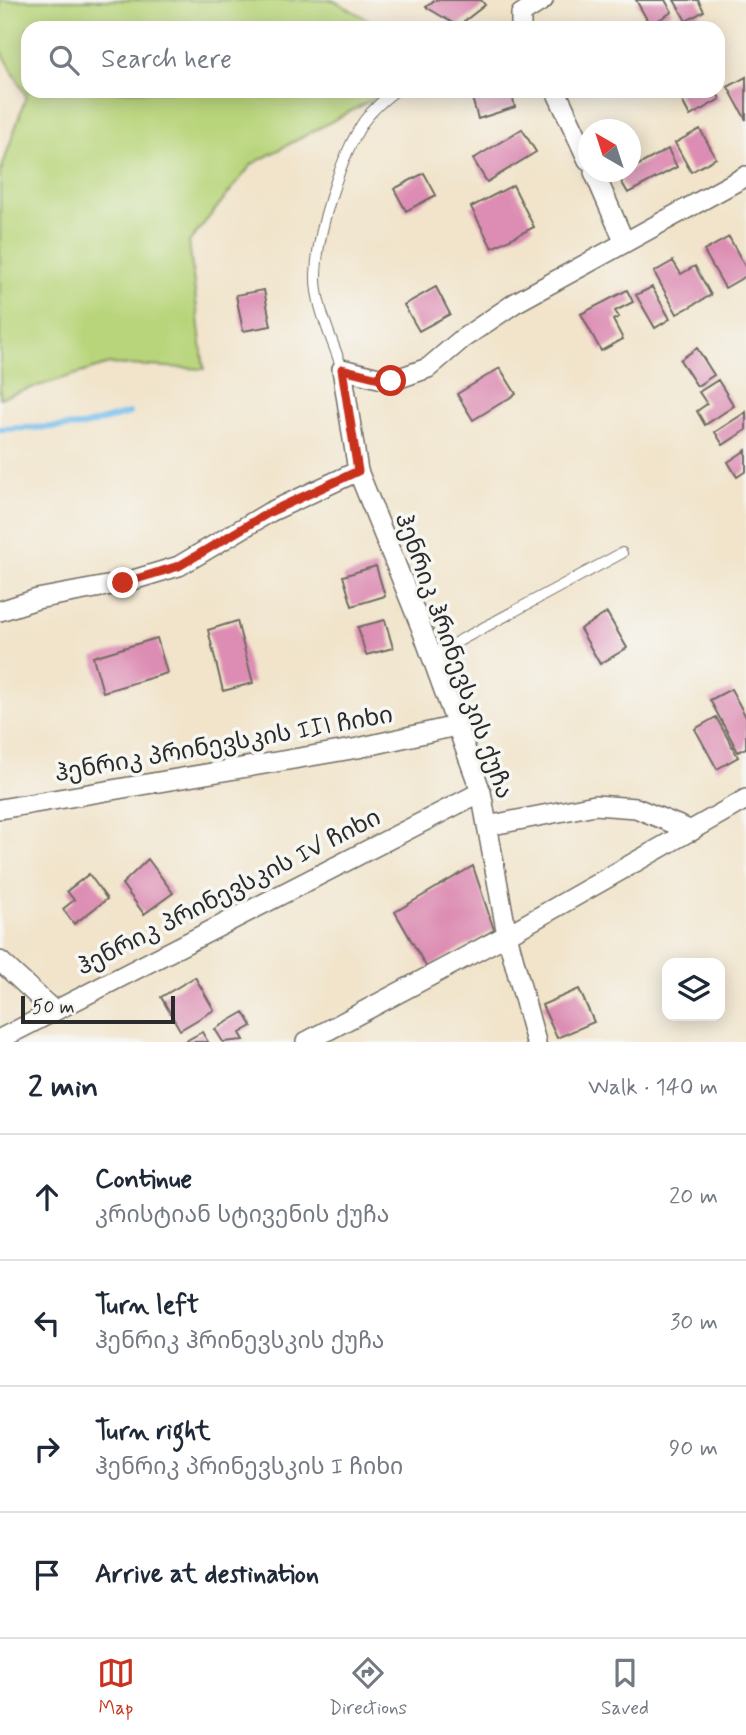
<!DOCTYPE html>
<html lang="en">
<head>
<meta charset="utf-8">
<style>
  :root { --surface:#fff; --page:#f2f2f3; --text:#1f2937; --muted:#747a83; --line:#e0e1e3; --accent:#c8321e }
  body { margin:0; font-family:Mynerve,"Noto Sans Georgian",sans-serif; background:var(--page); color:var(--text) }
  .controls { position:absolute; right:21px; bottom:21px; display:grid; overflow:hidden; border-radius:14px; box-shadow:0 4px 18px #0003 }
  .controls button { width:63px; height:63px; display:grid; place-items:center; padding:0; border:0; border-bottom:2px solid var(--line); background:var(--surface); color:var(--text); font:35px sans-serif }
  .compass { position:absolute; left:578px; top:119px; width:63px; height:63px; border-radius:50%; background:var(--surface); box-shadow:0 4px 18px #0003; rotate:321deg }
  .scale { position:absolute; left:21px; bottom:18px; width:154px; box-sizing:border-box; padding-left:7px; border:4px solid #2b2b2b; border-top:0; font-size:19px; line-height:24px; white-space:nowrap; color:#2b2b2b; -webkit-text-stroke:5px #f6f6f2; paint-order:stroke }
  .stop { position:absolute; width:21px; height:21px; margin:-16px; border:5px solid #c8321e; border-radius:50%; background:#fff }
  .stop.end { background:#c8321e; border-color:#fff; box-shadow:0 2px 7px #0008 }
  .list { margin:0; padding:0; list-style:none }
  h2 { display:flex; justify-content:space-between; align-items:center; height:91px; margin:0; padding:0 28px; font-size:30px }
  h2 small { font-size:23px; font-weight:400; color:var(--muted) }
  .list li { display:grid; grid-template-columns:46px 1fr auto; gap:21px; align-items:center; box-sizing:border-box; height:126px; padding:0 28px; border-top:2px solid var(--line) }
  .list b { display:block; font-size:26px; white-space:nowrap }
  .list p { margin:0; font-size:23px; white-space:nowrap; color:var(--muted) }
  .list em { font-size:23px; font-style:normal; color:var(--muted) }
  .icon { flex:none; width:38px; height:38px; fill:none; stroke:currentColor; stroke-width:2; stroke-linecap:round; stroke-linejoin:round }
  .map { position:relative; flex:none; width:746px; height:1042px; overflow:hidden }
  .search { position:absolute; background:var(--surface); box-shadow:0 4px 18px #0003; left:21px; right:21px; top:21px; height:77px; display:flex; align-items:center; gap:18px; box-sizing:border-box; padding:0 24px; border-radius:21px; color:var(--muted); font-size:26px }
  .sheet { height:595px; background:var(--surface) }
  nav { display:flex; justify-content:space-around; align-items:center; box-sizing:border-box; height:98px; border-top:2px solid var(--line); background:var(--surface); font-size:19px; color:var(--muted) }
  nav a { display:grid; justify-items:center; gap:4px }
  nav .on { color:var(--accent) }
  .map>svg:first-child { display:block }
</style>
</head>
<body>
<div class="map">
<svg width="746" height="1042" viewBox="0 0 746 1042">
  <rect width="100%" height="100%" fill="#f6f6f2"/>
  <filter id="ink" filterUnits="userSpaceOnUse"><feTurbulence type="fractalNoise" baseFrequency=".0143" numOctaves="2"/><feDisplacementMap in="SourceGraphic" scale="14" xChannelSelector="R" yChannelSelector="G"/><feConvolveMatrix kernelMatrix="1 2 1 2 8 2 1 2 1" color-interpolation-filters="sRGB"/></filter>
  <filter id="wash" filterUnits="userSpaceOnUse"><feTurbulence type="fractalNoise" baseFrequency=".00686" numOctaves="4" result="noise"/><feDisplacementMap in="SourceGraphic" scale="28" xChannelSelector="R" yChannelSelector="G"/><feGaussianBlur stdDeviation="1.57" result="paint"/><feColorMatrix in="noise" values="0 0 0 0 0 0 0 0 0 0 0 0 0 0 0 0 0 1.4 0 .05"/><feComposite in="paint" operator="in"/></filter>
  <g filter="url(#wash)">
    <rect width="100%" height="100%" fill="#f1e4cb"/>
    <!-- green -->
    <path fill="#b9d57b" stroke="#728053" stroke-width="2" d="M0,0H333L383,28H28V91H388L252,164L189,242L204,369L109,364L0,398V174L26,96L0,48Z"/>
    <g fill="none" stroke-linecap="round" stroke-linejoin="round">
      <!-- stream -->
      <path stroke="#73bdec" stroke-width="6" d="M0,429L83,426L129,413"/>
    </g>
    <g id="blocks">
      <!-- building -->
      <path fill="#dd8db3" d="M435,0H481L485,5L458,26L426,7Z
        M636,0H665L672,12L650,25Z
        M674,0H698L704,11L686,21Z
        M746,77V120L728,87Z
        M470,91H511L515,107L478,119Z
        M677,91H716L720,99L690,116Z
        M522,129L536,152L487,182L473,159Z
        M700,129L716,158L691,172L675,143Z
        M668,149L677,167L628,193L618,176Z
        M424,173L436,195L406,211L394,189Z
        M513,185L534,227L492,248L471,207Z
        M729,237L746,268V276L725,288L704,251Z
        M673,261L681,274L695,266L711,295L677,314L654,272Z
        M436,287L450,314L419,331L404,305Z
        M652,287L670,319L655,328L636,295Z
        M264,290L271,326L243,331L236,295Z
        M627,290L633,302L615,311L619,317L613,320L623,339L601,351L581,314Z
        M697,348L714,375L697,386L680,360Z
        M500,368L516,394L473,420L457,394Z
        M718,380L734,406L705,425L697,411L707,404L699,392Z
        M746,412V430L723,445L715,432Z
        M746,450V471L737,477L728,462Z
        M376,566L385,596L352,606L343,576Z
        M607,613L627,648L600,664L580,629Z
        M385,620L393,648L366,655L358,627Z
        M237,621L253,683L223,691L208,630Z
        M157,638L167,673L103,692L93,657Z
        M731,689L746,717V748L738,752L710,700Z
        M716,717L738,757L717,769L695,729Z
        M148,859L173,893L144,914L122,884Z
        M473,866L494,930L427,968L395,912Z
        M89,874L107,899L74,924L63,909L74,900L67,891Z
        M195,977L214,1010L180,1030L161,997Z
        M579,989L594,1022L557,1038L542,1005Z
        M244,1012L252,1026L240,1033L244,1040L223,1042L215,1029Z
        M202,1032L208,1042H184Z"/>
    </g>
  </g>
  <g filter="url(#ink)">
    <use href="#blocks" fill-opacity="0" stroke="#706c63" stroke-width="2"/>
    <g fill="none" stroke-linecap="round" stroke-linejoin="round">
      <!-- lane casing -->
      <g stroke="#706c63" stroke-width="12">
        <path id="lane" d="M342,369C333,340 315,306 316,275C317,232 340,157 364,121C373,109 383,100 395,91
          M431,656L622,553"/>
      </g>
      <!-- street casing -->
      <g stroke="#706c63" stroke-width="22">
        <path id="street" d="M521,28V14L543,0
          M556,91L588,160
          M594,172L624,241
          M0,611L37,599L123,583L179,566L270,512L358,471
          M0,809L358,748L456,726
          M487,826L595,805L636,808L692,831
          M0,961L53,1010
          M0,1039L481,792
          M306,1042L507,935L746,799
          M536,1042L507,935L481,792L421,627L358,471L342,369L391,381L428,368L462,339L515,303L746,176"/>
      </g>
      <!-- lane -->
      <use href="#lane" stroke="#fff" stroke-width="10"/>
      <!-- street -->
      <use href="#street" stroke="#fff" stroke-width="19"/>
    </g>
  </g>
  <g fill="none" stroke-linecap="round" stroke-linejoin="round" filter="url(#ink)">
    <!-- route -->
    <path stroke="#c8321e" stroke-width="9" d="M123,583L179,566L270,512L358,471L342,369L391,381"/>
  </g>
  <g text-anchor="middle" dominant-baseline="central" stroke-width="7" stroke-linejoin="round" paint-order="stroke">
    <!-- street labels -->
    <g font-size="24" fill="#2b2b2b" stroke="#f6f6f2">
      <text transform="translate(453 656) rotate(70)">ჰენრიკ ჰრინევსკის ქუჩა</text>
      <text transform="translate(224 745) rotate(-10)">ჰენრიკ პრინევსკის III ჩიხი</text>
      <text transform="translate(229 893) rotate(-27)">ჰენრიკ პრინევსკის IV ჩიხი</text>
    </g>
  </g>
</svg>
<div class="controls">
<button><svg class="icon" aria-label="layers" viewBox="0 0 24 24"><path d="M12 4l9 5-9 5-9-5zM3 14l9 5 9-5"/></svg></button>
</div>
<svg class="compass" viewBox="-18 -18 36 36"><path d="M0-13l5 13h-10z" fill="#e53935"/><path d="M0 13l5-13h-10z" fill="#747a83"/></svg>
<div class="scale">50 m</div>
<div class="stop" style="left:391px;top:381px"></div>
<div class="stop end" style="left:123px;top:583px"></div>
<div class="search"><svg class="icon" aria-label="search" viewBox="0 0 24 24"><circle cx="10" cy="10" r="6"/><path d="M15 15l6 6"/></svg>Search here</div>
</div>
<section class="sheet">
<h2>2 min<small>Walk · 140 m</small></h2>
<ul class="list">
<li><svg class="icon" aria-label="ahead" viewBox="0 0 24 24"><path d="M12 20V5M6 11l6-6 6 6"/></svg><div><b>Continue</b><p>კრისტიან სტივენის ქუჩა</p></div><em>20 m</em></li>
<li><svg class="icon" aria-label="left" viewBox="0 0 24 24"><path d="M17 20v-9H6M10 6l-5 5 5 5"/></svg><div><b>Turn left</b><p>ჰენრიკ ჰრინევსკის ქუჩა</p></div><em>30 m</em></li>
<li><svg class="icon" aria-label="right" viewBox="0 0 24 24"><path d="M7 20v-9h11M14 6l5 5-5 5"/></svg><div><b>Turn right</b><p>ჰენრიკ პრინევსკის I ჩიხი</p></div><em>90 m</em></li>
<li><svg class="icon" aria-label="arrive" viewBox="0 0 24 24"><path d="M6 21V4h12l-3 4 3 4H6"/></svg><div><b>Arrive at destination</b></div></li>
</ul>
</section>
<nav>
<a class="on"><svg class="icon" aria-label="map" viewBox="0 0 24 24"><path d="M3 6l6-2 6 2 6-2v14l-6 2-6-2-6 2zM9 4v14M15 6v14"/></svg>Map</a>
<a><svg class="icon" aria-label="directions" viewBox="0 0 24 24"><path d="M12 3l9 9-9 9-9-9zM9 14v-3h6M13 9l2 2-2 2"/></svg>Directions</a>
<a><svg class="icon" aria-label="saved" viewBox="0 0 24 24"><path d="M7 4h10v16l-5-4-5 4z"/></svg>Saved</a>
</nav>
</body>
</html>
